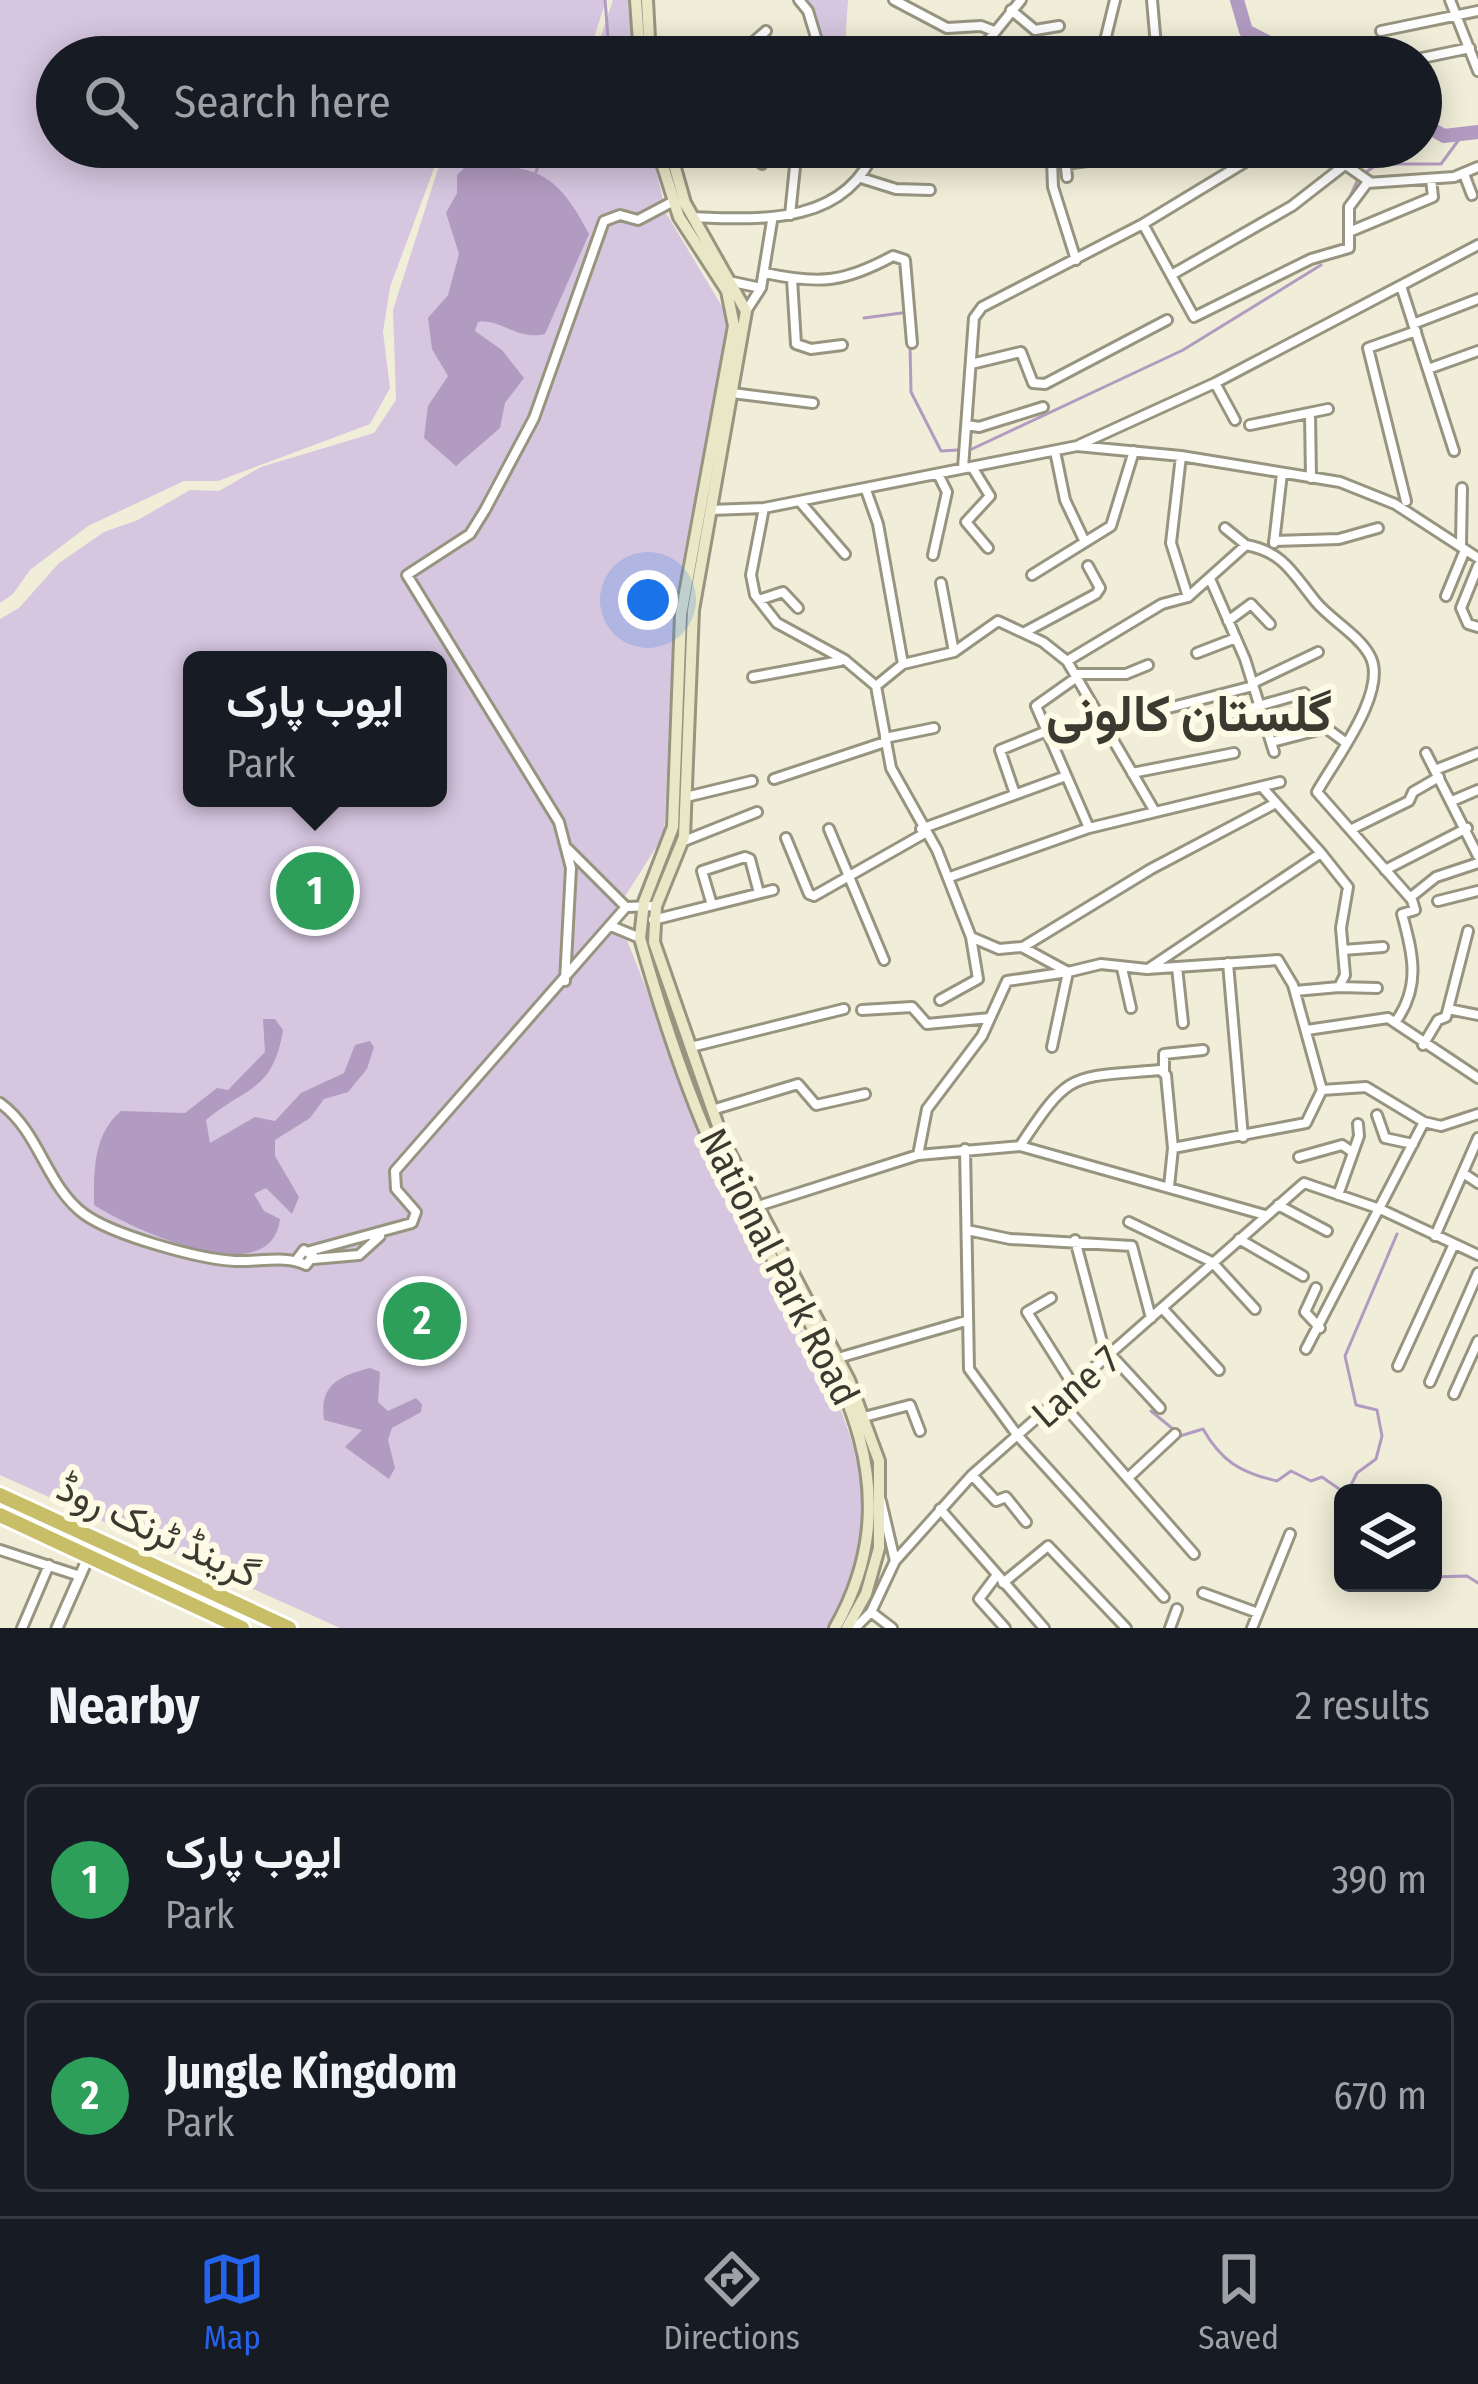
<!DOCTYPE html>
<html lang="en">
<head>
<meta charset="utf-8">
<style>
  :root { --surface:#171b24; --page:#242831; --text:#f1f3f6; --muted:#9ea1a6; --line:#363941; --accent:#2563eb }
  body { margin:0; font-family:"Fira Sans Condensed",Vazirmatn,sans-serif; background:var(--page); color:var(--text) }
  .controls { position:absolute; right:36px; bottom:36px; display:grid; overflow:hidden; border-radius:18px; box-shadow:0 6px 30px #0003 }
  .controls button { width:108px; height:108px; display:grid; place-items:center; padding:0; border:0; border-bottom:3px solid var(--line); background:var(--surface); color:var(--text); font:60px sans-serif }
  .you { position:absolute; left:648px; top:600px; width:42px; height:42px; margin:-30px; border:9px solid #fff; border-radius:50%; background:#1a73e8; box-shadow:0 0 0 18px #1a73e833 }
  .badge { display:grid; place-items:center; width:78px; height:78px; border-radius:50%; background:var(--accent); color:#fff; font-size:39px; font-weight:700 }
  .pin { position:absolute; translate:-50% -50%; border:6px solid #fff; box-shadow:0 3px 12px #0006 }
  .popup { position:absolute; left:183px; top:651px; width:264px; height:156px; box-sizing:border-box; display:grid; place-content:center; border-radius:18px; background:var(--surface); filter:drop-shadow(0 3px 9px #0005); font-size:39px; white-space:nowrap; color:var(--muted) }
  .popup b { font-size:45px; color:var(--text) }
  .popup::after { content:''; position:absolute; left:50%; top:100%; margin-left:-24px; border:24px solid transparent; border-top-color:var(--surface) }
  .list { margin:0; padding:0; list-style:none }
  h2 { display:flex; justify-content:space-between; align-items:center; height:156px; margin:0; padding:0 48px; font-size:51px }
  h2 small { font-size:39px; font-weight:400; color:var(--muted) }
  .list li { display:grid; grid-template-columns:78px 1fr auto; gap:36px; align-items:center; box-sizing:border-box; height:192px; margin:0 24px 24px; padding:0 24px; border:3px solid var(--line); border-radius:18px }
  .list b { display:block; font-size:45px; white-space:nowrap }
  .list p { margin:0; font-size:39px; white-space:nowrap; color:var(--muted) }
  .list em { font-size:39px; font-style:normal; color:var(--muted) }
  .icon { flex:none; width:66px; height:66px; fill:none; stroke:currentColor; stroke-width:2; stroke-linecap:round; stroke-linejoin:round }
  .map { position:relative; flex:none; width:1478px; height:1628px; overflow:hidden }
  .search { position:absolute; background:var(--surface); box-shadow:0 6px 30px #0003; left:36px; right:36px; top:36px; height:132px; display:flex; align-items:center; gap:30px; box-sizing:border-box; padding:0 42px; border-radius:66px; color:var(--muted); font-size:45px }
  .sheet { height:588px; background:var(--surface) }
  nav { display:flex; justify-content:space-around; align-items:center; box-sizing:border-box; height:168px; border-top:3px solid var(--line); background:var(--surface); font-size:33px; color:var(--muted) }
  nav a { display:grid; justify-items:center; gap:6px }
  nav .on { color:var(--accent) }
  .map>svg:first-child { display:block }
</style>
</head>
<body>
<div class="map">
<svg width="1478" height="1628" viewBox="0 0 1478 1628">
  <rect width="100%" height="100%" fill="#f0eed8"/>
  <!-- green -->
  <path fill="#d6c6e0" fill-rule="evenodd" d="M0,0H606L588,57H57V147H442L390,287L383,332L390,388L370,424L218,481H184L88,526L30,570L13,594L0,603Z
    M613,0H631L634,57H594Z
    M808,0H848L845,46L821,54L801,6Z
    M651,147L666,213L729,318L675,602L664,835L615,912C653,999 681,1089 718,1176C782,1323 928,1462 829,1628H340L0,1475V619L19,608L59,563L104,532L138,520L190,490L219,491L261,467L374,433L396,400L393,310L444,150ZM192,660H438V798H192Z"/>
  <!-- water -->
  <path fill="#b29bc1" d="M467,165C536,165 556,171 589,234L545,334C518,341 500,318 478,322L475,331L502,350L524,378L505,403L500,428L456,466L424,438L428,406L448,376L432,349L428,318L448,295L459,254L446,213L457,193V175Z
    M263,1019H275L283,1030C273,1092 245,1087 206,1120L210,1143L255,1117L275,1121L301,1093L344,1073L355,1045L370,1041L374,1047L367,1069L348,1092L324,1099L310,1118L275,1140V1156L299,1197L292,1214L266,1188L254,1194L264,1211L280,1219C271,1296 126,1226 94,1205C94,1170 93,1135 121,1111L185,1113L217,1088L228,1090L265,1052Z
    M370,1368L380,1372L378,1402L388,1411L416,1398L422,1404L421,1412L392,1428L388,1440L395,1468L389,1479L345,1447L362,1430L324,1420C319,1385 339,1376 370,1368Z"/>
  <g fill="none" stroke-linecap="round" stroke-linejoin="round">
    <!-- stream -->
    <path stroke="#b29bc1" stroke-width="3" d="M601,57L608,37L605,0
      M536,172L545,147
      M1366,172L1378,164H1441L1463,134
      M1335,248L1345,244V208L1358,179
      M864,318L909,312
      M910,345L911,392L941,451L958,450
      M972,449L1183,350L1321,265
      M1151,1411L1173,1429
      M1180,1436L1203,1429C1221,1461 1241,1473 1277,1481L1291,1471L1311,1481L1322,1477L1345,1493
      M1347,1493L1357,1473L1376,1459L1382,1436L1377,1410L1356,1405L1345,1356L1397,1234
      M1433,1555L1437,1560L1433,1568
      M1433,1577L1467,1576L1478,1583"/>
    <!-- river -->
    <path stroke="#b29bc1" stroke-width="14" d="M1237,0L1246,31L1297,57
      M1421,123L1444,136L1478,132"/>
    <!-- minor casing -->
    <g stroke="#979580" stroke-width="14">
      <path id="minor" d="M799,0L808,11L822,57
        M894,0L947,28L981,26L994,31
        M1152,0L1157,57
        M1450,0L1478,71
        M1011,10L1035,30L1059,26
        M1381,31L1478,11
        M987,42L1021,0
        M736,57L766,31
        M972,57L987,42L1016,57
        M1101,57L1115,0
        M1422,58L1470,48
        M1064,147L1067,177
        M1320,147L1370,182
        M671,153L701,147
        M1065,161H1052L1053,187L1076,260
        M762,164L764,147
        M1065,164L1125,156
        M1464,174L1472,195
        M861,178L896,189L930,190
        M790,215L797,147
        M693,217C762,220 847,225 876,147
        M1143,224L1194,317L1311,259L1349,248V207L1367,183L1454,177L1478,167
        M1349,232L1433,197L1431,179
        M765,273C820,285 845,282 893,256L905,260L912,343
        M1173,274L1292,206L1346,164
        M792,279L796,344L811,349L842,345
        M733,282L761,288L772,221
        M1401,286L1454,451
        M746,311L761,288
        M1413,324L1478,299
        M971,364L1021,352L1033,383L1045,384L1167,320
        M1428,369L1478,351
        M1215,383L1235,420
        M732,393L813,403
        M1310,413L1311,478
        M967,425L979,427L1043,407
        M1250,425L1328,409
        M1079,445L1215,383L1478,245
        M1055,451L1065,500L1084,540
        M1181,456L1171,543L1188,597
        M972,467L990,496L966,522L988,548
        M963,468L974,318L982,307L1143,224L1270,147
        M866,490L878,524L903,664L876,686
        M1406,501L1368,348L1416,331
        M801,503L845,554
        M764,508L1077,446L1181,456L1340,482L1395,504L1478,558
        M711,510L764,508L751,575L755,595L777,623L845,660L876,686L891,768L937,850L971,937L999,949L1022,947L1068,972L1101,964L1147,969L1278,960L1293,985L1322,1090
        M1225,528L1246,545
        M1274,541L1339,539L1378,528
        M1274,543L1282,473
        M1461,545L1462,488
        M933,555L947,492L938,474
        M1478,566L1461,608L1468,624L1478,627
        M1032,575L1111,526L1134,451
        M1211,581L1245,659L1274,752
        M941,583L954,652
        M1446,596L1465,550
        M759,600L783,592L798,608
        M1228,621L1251,604L1270,624
        M1025,632L1096,594L1100,588L1088,566
        M1197,653L1236,638
        M1067,661L1154,810
        M903,664L954,652L998,621L1043,642L1067,661L1162,604L1188,597L1246,545C1284,552 1293,574 1316,602C1331,620 1359,635 1370,656C1389,691 1334,761 1317,792L1412,900L1415,910L1402,914C1413,954 1421,986 1396,1021
        M1075,674H1126L1148,665
        M753,677L840,661
        M1077,677L1036,706L1089,828
        M1253,683L1318,652
        M1209,720L1304,693
        M1156,729L1153,712L1253,686
        M885,738L934,728
        M1272,742L1326,728L1345,742
        M1426,753L1478,856
        M1435,770L1478,753
        M1132,773L1234,753
        M774,779L885,742
        M1262,787L1321,853
        M1015,794L1000,750L1047,731
        M686,797L752,781
        M1452,801L1478,790
        M829,829L884,960
        M921,829L1066,776
        M1352,829L1409,801L1413,792L1439,777
        M786,838L809,894L814,896L925,833
        M684,841L757,812
        M568,849L626,907
        M1385,870L1467,828
        M950,877L1089,828L1280,782
        M1411,897L1436,877L1478,863
        M1438,901L1478,891
        M712,905L702,871L745,857L750,859L759,893
        M653,920L773,890
        M611,926L640,938
        M1023,947L1151,869L1276,803
        M1343,950L1383,947
        M1228,963L1243,1137
        M1177,967L1183,1023
        M1122,968L1131,1008
        M1148,969L1321,853L1348,887L1341,928L1345,975L1339,987L1295,991
        M565,981L571,868L559,822L407,575L470,534L485,510L534,418L604,221L620,215L638,220L672,202
        M1339,987L1377,988
        M940,1000L978,979L971,937
        M1448,1009L1478,1015
        M862,1010L912,1007L927,1024L990,1018
        M1307,1030L1388,1018L1478,1078
        M1423,1045L1438,1020L1446,1017L1468,931
        M691,1047L844,1009
        M1164,1071V1054L1203,1050
        M0,1103C40,1132 46,1186 84,1214C113,1235 198,1259 235,1261C259,1262 287,1255 306,1265L313,1256L304,1250L298,1258
        M712,1110L798,1084L816,1105L865,1094
        M1377,1115L1385,1138L1413,1144
        M1424,1122L1441,1126L1478,1114
        M1020,1146C1071,1069 1070,1078 1160,1070L1166,1075L1173,1148L1169,1187
        M1173,1148L1306,1123L1322,1090L1366,1087L1424,1122L1306,1349
        M965,1149L969,1369L1018,1436L1164,1597
        M918,1155L927,1109L982,1036L1007,981L1068,972L1052,1047
        M1299,1157L1342,1145L1351,1151
        M1463,1173L1478,1183
        M1338,1195L1359,1136L1358,1124
        M1278,1205L1327,1231
        M758,1206L918,1155L1020,1146L1265,1215
        M1129,1222L1212,1262L1255,1309
        M967,1230L1010,1239L1132,1246L1151,1318
        M1435,1236L1478,1138
        M1239,1239L1303,1276
        M1075,1240L1107,1361
        M310,1251L412,1223L416,1212L396,1189L395,1171L626,907L656,906
        M313,1259L359,1255L380,1236
        M1316,1288L1305,1312L1320,1328
        M1051,1298L1027,1312L1075,1388
        M1163,1309L1219,1370
        M1112,1356L1160,1408
        M838,1358L966,1321
        M1398,1366L1454,1244
        M1430,1382L1478,1273
        M1454,1394L1478,1341
        M1060,1401L1194,1554
        M864,1417L910,1405L920,1431
        M972,1475L996,1501L1006,1497L1026,1522
        M1129,1477L1175,1434
        M881,1501L895,1561
        M940,1509L1044,1628
        M0,1550L80,1576
        M997,1575L979,1599L1005,1628
        M1003,1583L1048,1546L1126,1628
        M1203,1593L1258,1613
        M871,1612L892,1628
        M22,1628L49,1565
        M855,1628L871,1612L895,1561L972,1475L1304,1183L1380,1209L1478,1255
        M1170,1628L1177,1609
        M1252,1628L1290,1534"/>
    </g>
    <!-- tertiary casing -->
    <g stroke="#979580" stroke-width="15">
      <path id="tertiary" d="M57,1628L88,1558"/>
    </g>
    <!-- secondary casing -->
    <g stroke="#979580" stroke-width="16">
      <path id="secondary" d="M636,0L640,57
        M647,0L650,57
        M657,147L679,217L727,291L734,326L681,615L673,827L644,902L640,938C659,1005 686,1089 715,1153C786,1308 936,1450 835,1628
        M669,147L685,203L746,311L693,610L684,837L656,906L654,942L723,1140L849,1380L879,1461V1548L866,1594L847,1628"/>
    </g>
    <!-- trunk casing -->
    <g stroke="#fff" stroke-width="20">
      <path id="trunk" d="M0,1495L289,1628
        M0,1515L242,1628"/>
    </g>
    <!-- minor -->
    <use href="#minor" stroke="#fff" stroke-width="8"/>
    <!-- tertiary -->
    <use href="#tertiary" stroke="#fff" stroke-width="9"/>
    <!-- secondary -->
    <use href="#secondary" stroke="#eae7c7" stroke-width="10"/>
    <!-- trunk -->
    <use href="#trunk" stroke="#c8be68" stroke-width="14"/>
  </g>
  <g text-anchor="middle" dominant-baseline="central" stroke-width="12" stroke-linejoin="round" paint-order="stroke">
    <!-- street labels -->
    <g font-size="39" fill="#3a3a31" stroke="#fdfbe5">
      <text transform="translate(779 1267) rotate(63)">National Park Road</text>
      <text transform="translate(1076 1387) rotate(-41)">Lane 7</text>
      <text transform="translate(158 1531) rotate(25)">گرینڈ ٹرنک روڈ</text>
    </g>
    <!-- district labels -->
    <g font-size="51" font-weight="bold" fill="#3a3a31" stroke="#fdfbe5">
      <text x="1189" y="714">گلستان کالونی</text>
    </g>
  </g>
</svg>
<div class="controls">
<button><svg class="icon" aria-label="layers" viewBox="0 0 24 24"><path d="M12 4l9 5-9 5-9-5zM3 14l9 5 9-5"/></svg></button>
</div>
<div class="you"></div>
<div class="pin badge" style="left:315px;top:891px;background:#2e9e5b">1</div>
<div class="popup"><b>ایوب پارک</b>Park</div>
<div class="pin badge" style="left:422px;top:1321px;background:#2e9e5b">2</div>
<div class="search"><svg class="icon" aria-label="search" viewBox="0 0 24 24"><circle cx="10" cy="10" r="6"/><path d="M15 15l6 6"/></svg>Search here</div>
</div>
<section class="sheet">
<h2>Nearby<small>2 results</small></h2>
<ul class="list">
<li><span class="badge" style="background:#2e9e5b">1</span><div><b>ایوب پارک</b><p>Park</p></div><em>390 m</em></li>
<li><span class="badge" style="background:#2e9e5b">2</span><div><b>Jungle Kingdom</b><p>Park</p></div><em>670 m</em></li>
</ul>
</section>
<nav>
<a class="on"><svg class="icon" aria-label="map" viewBox="0 0 24 24"><path d="M3 6l6-2 6 2 6-2v14l-6 2-6-2-6 2zM9 4v14M15 6v14"/></svg>Map</a>
<a><svg class="icon" aria-label="directions" viewBox="0 0 24 24"><path d="M12 3l9 9-9 9-9-9zM9 14v-3h6M13 9l2 2-2 2"/></svg>Directions</a>
<a><svg class="icon" aria-label="saved" viewBox="0 0 24 24"><path d="M7 4h10v16l-5-4-5 4z"/></svg>Saved</a>
</nav>
</body>
</html>
